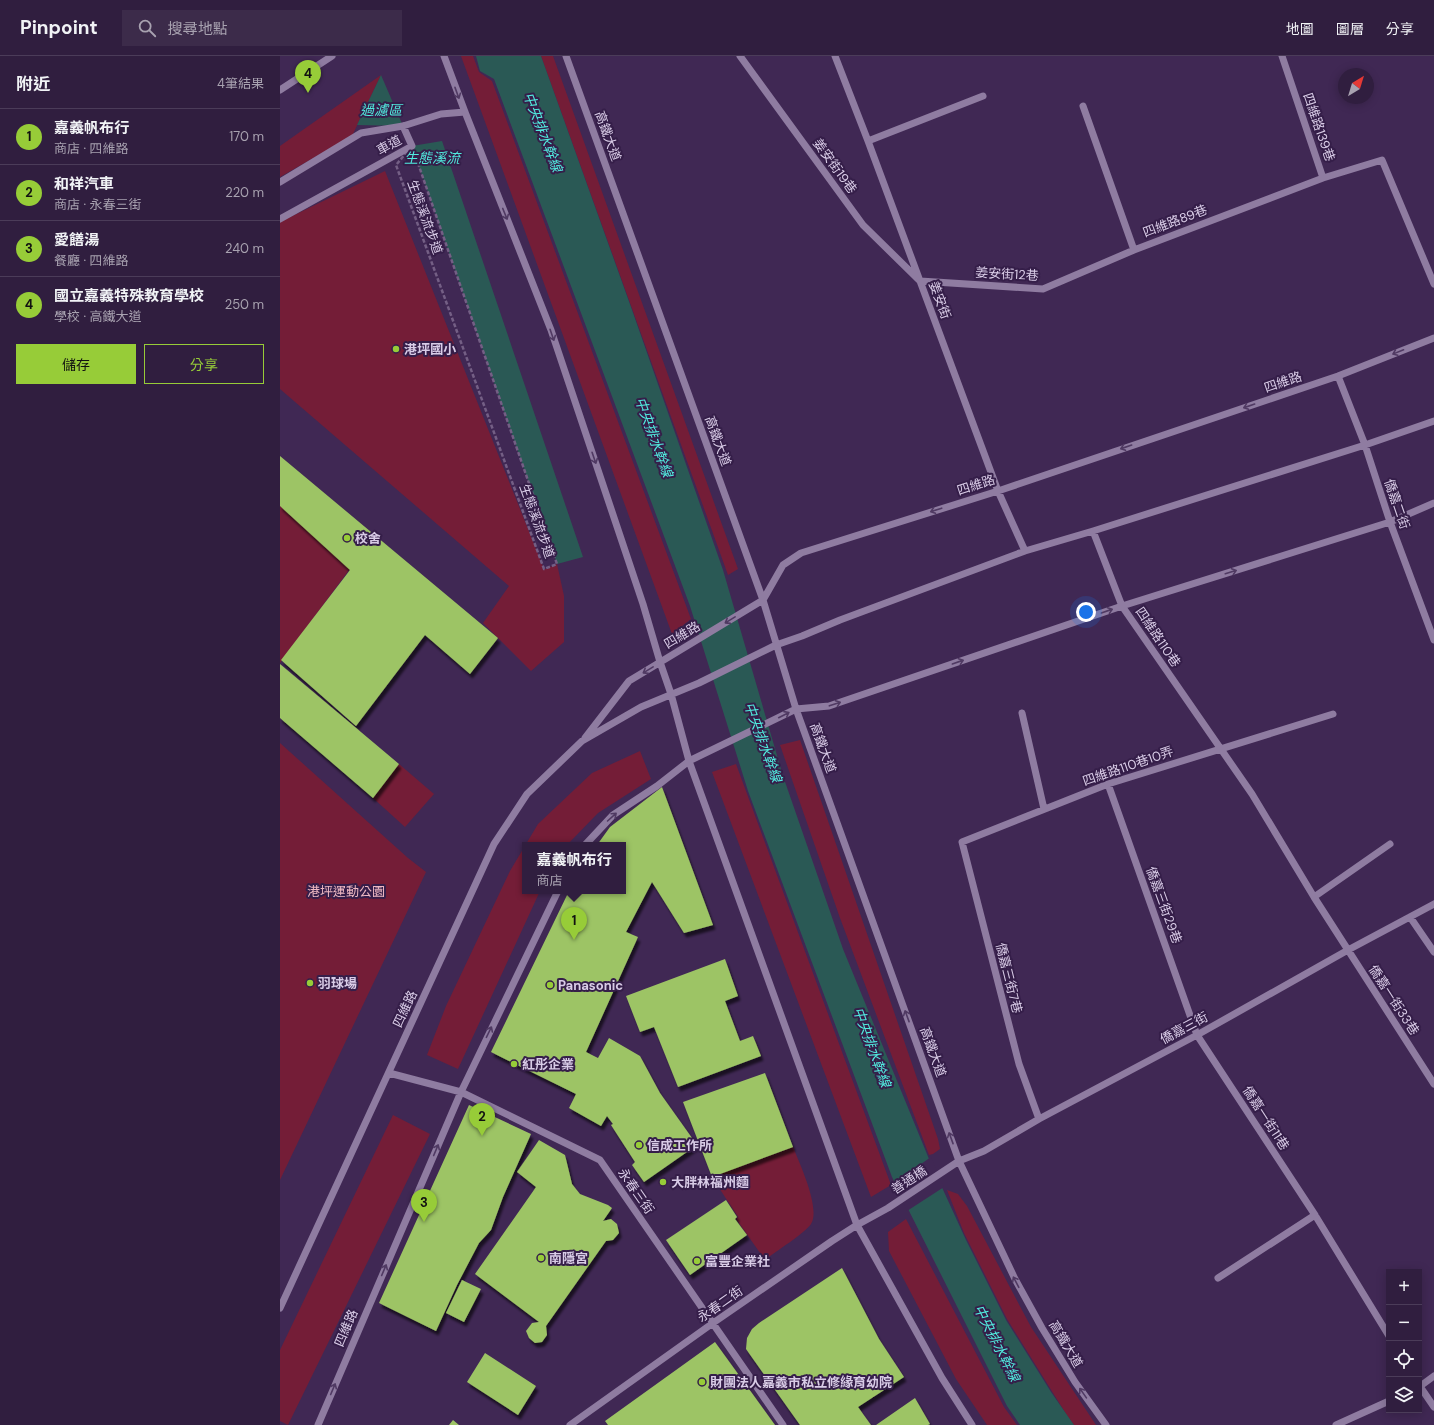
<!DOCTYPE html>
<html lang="zh-TW">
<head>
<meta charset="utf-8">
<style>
  :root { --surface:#301e3f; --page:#3c2b4a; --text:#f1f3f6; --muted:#a8a2b0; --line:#4b3c59; --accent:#97cc38 }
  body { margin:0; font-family:"DM Sans","Noto Sans TC",sans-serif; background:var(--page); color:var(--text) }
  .controls { position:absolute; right:12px; bottom:12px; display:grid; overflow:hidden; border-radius:0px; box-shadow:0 2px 10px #0003 }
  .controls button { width:36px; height:36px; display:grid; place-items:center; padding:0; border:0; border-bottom:1px solid var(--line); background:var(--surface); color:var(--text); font:20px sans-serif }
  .compass { position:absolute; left:1058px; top:12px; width:36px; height:36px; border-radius:50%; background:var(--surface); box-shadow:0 2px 10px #0003; rotate:38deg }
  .you { position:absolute; left:806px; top:556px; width:14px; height:14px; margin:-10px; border:3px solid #fff; border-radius:50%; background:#1a73e8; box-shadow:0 0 0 6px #1a73e833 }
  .badge { display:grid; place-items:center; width:26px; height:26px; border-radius:50%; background:var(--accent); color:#111; font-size:13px; font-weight:700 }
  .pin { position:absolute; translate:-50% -33px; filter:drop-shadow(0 1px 2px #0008) }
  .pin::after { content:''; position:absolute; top:21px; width:14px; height:12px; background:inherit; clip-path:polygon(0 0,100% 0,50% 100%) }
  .popup { position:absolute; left:242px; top:786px; width:104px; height:52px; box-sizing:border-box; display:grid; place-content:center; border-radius:0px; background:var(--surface); filter:drop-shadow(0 1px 3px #0005); font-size:13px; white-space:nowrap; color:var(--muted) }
  .popup b { font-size:15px; color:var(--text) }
  .popup::after { content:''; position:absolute; left:50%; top:100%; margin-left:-8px; border:8px solid transparent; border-top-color:var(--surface) }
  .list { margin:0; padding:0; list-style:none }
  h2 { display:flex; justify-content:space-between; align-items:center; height:52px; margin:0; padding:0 16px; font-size:17px }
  h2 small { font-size:13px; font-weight:400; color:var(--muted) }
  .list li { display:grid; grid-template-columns:26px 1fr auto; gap:12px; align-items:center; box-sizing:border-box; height:56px; padding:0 16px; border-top:1px solid var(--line) }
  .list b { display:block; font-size:15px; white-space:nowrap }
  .list p { margin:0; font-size:13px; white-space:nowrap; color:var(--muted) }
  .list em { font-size:13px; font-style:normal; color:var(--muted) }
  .actions { display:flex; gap:8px; padding:12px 16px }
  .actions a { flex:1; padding:9px 0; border:1px solid var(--accent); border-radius:0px; text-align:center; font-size:14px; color:var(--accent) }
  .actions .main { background:var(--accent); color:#111 }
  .icon { flex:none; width:22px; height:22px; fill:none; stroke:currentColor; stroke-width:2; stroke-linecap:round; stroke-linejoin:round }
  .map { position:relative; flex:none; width:1154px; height:1369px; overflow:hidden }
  header { display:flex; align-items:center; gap:24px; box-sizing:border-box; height:56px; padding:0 20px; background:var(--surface); border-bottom:1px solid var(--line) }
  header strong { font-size:19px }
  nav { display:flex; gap:22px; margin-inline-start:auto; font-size:14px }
  .search { width:280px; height:36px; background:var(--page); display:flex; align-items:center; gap:10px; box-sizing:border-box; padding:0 14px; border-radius:0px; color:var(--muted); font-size:15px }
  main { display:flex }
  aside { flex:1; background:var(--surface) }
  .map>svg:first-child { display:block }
</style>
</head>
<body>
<header>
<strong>Pinpoint</strong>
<div class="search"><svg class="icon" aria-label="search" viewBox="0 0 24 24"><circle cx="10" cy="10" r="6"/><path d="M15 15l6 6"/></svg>搜尋地點</div>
<nav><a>地圖</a><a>圖層</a><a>分享</a></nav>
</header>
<main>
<aside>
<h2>附近<small>4筆結果</small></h2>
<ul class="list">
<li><span class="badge">1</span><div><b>嘉義帆布行</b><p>商店 · 四維路</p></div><em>170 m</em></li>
<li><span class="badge">2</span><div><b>和祥汽車</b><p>商店 · 永春三街</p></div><em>220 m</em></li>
<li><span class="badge">3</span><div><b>愛饍湯</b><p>餐廳 · 四維路</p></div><em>240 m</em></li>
<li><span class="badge">4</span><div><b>國立嘉義特殊教育學校</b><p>學校 · 高鐵大道</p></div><em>250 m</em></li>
</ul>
<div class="actions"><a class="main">儲存</a><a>分享</a></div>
</aside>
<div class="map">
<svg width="1154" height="1369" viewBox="0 0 1154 1369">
  <defs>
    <filter id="shadow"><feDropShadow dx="2.5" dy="4.5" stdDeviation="1" flood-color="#0009"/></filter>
  </defs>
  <rect width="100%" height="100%" fill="#402854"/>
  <!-- green -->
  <path fill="#741d37" d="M181,0H193L199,16L212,25L411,563L392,578Z
    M261,0H273L458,513L448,519Z
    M101,19L72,80L0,121V90Z
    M105,115L264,513L263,514L277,508L284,540V586L251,615L203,567L229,530L0,333V166Z
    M0,448L72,510L0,607Z
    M520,684L658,1083L660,1093L653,1098L649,1099L560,862L500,689Z
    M0,687L128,802L146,816L0,1124Z
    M360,695L371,723L318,757L287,789H245V835H260L178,1013L147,999L166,950L230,815L258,768L312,717Z
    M119,708L154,738L125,771L93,742Z
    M456,708L611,1129L591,1141L432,716Z
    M113,1059L150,1078L8,1369L0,1365V1294Z
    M513,1091C519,1106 541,1153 531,1168C524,1178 496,1195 485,1204L456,1163L458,1161L432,1121Z
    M667,1134L678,1138L687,1150L751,1271L816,1369H794L788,1361L727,1263L684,1177Z
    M626,1163L724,1351L737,1369H707L676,1323L609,1195L608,1176Z"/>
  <!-- water -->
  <path fill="#2a5955" d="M196,0H261L351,251L443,514L503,720L563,893L649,1103L686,1184L726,1264L771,1336L794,1369H740L727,1350L612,1121L468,735L410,550L214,23L200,15Z
    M101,19L123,70L77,69Z
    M162,85L303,501L277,508L132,90Z"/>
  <!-- pier -->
  <path fill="#402854" d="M651,1101L664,1131L627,1155L615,1126Z"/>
  <!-- building -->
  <path fill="#9dc465" filter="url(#shadow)" d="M0,400L218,582L190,618L145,579L76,670L1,604L70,514L0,450Z
    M0,608L119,708L93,742L0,662Z
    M382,731L433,869L404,877L372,826L346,876L358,881L306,996L318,1002L329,982L360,1000L380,1037L417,1089L364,1126L352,1109L355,1106L331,1069L333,1068L327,1060L321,1070L289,1052L296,1038L211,996L289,835H343V789H317L330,771Z
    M445,903L458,940L445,945L460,985L473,980L481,1000L398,1031L374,971L360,976L346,940Z
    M485,1017L513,1091L432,1121L403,1046Z
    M189,1049L251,1078L223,1141L211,1174L199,1187L177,1229L156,1275L99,1247Z
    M259,1084L285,1099L292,1128L300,1138L328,1149L332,1152L323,1165L331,1163L337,1168L339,1177L333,1184L326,1185L266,1270L267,1279L262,1286L255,1287L249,1282L246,1275L252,1267L259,1266L195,1218L256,1131L237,1116Z
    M446,1144L457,1161L455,1163L467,1179L410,1219L386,1184Z
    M562,1212L599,1283L624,1321L578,1351L591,1369H520L466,1293L467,1282L472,1273L479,1267Z
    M182,1224L201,1233L184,1266L166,1257Z
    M435,1286L495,1369H328L325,1365Z
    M205,1297L256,1330L238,1359L187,1326Z
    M635,1342L650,1368L648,1369H596Z
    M173,1364L179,1369H169Z"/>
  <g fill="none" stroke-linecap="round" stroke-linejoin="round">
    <!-- path -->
    <path stroke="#745f85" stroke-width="2.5" stroke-dasharray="4 2" stroke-linecap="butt" d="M132,90L277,508L264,513L116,109Z"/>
    <!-- minor -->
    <path stroke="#8f7ca1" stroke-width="7" d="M164,0L185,56L271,274L363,548L380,606L391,638L409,705L577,1169L662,1322L692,1369
      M286,0L483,544L516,653L679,1105L735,1223L762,1272L795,1326L826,1369
      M460,0L583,169L640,225L763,233L854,194
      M555,0L588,85L718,435L745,495
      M1002,0L1043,122L1102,104L1154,228
      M0,34L52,0
      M803,50L854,194L1043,122
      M588,85L703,40
      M0,126L81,77L123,70L161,58L185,56
      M0,163L132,90L123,70
      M1058,320L1085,389L1110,466L1154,584
      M813,475L842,550L972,738L1034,841L1154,1028
      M742,657L764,753
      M305,682L349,625L483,544L503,509L521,497L718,435L1058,320L1154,282
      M828,728L917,979L1035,1159L1109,1280
      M305,789L333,759L377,730L409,705L516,653L549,650L842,550L1110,466L1154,447
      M1034,841L1110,788
      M1130,861L1154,896
      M109,1017L181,1036L320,1104L503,1369
      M759,1063L739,1008L682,786L828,728L1053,658
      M938,1222L1035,1159
      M0,1252L214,788L247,738L302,685L361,651L419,627L496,589L522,580L560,564L745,495L813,475L1085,389L1154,365
      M1139,1329L1154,1351
      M1139,1331L1154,1320
      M38,1369L181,1036L278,835
      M290,1369L433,1267L552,1185L577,1169L608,1152L679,1105L704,1095L759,1063L917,979L1068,894L1154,848
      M1056,1369L1109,1345"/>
  </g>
  <!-- one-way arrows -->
  <defs><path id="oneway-shaft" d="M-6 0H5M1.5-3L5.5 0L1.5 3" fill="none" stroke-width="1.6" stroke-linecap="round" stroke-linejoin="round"/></defs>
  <g stroke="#503a63">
    <use href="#oneway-shaft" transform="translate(177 37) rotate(70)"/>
    <use href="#oneway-shaft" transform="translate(225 158) rotate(68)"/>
    <use href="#oneway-shaft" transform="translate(272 279) rotate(71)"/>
    <use href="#oneway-shaft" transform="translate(1118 296) rotate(158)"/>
    <use href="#oneway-shaft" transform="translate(969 350) rotate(161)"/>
    <use href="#oneway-shaft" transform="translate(846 391) rotate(161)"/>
    <use href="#oneway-shaft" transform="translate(314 402) rotate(71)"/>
    <use href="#oneway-shaft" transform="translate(656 454) rotate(162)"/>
    <use href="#oneway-shaft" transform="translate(951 516) rotate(-17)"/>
    <use href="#oneway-shaft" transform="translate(827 555) rotate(-19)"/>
    <use href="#oneway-shaft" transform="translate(450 564) rotate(149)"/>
    <use href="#oneway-shaft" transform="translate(678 606) rotate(-19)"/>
    <use href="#oneway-shaft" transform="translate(368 614) rotate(149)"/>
    <use href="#oneway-shaft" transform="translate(555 648) rotate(-18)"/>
    <use href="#oneway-shaft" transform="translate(504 659) rotate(-27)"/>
    <use href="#oneway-shaft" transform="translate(332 761) rotate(-42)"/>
    <use href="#oneway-shaft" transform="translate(627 960) rotate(-110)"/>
    <use href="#oneway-shaft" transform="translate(209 976) rotate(-64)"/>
    <use href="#oneway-shaft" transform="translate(671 1082) rotate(-110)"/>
    <use href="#oneway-shaft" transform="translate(156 1094) rotate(-67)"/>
    <use href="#oneway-shaft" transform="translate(104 1214) rotate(-67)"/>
    <use href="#oneway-shaft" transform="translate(736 1226) rotate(-118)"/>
    <use href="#oneway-shaft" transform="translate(53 1333) rotate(-67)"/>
    <use href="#oneway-shaft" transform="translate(803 1337) rotate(-125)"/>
  </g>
  <!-- markers -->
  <g fill="#97cc38" stroke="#351e49" stroke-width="1.5">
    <circle cx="116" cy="293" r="4"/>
    <circle cx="67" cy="482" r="4"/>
    <circle cx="30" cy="927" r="4"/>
    <circle cx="270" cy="929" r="4"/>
    <circle cx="234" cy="1008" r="4"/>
    <circle cx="359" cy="1089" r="4"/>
    <circle cx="383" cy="1126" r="4"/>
    <circle cx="261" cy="1202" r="4"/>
    <circle cx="417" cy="1205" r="4"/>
    <circle cx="422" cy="1326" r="4"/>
  </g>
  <g text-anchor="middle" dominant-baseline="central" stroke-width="4" stroke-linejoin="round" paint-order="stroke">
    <!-- street labels -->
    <g font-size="13" fill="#d9cce7" stroke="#351e49">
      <text transform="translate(1039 71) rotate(71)">四維路139巷</text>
      <text transform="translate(328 80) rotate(70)">高鐵大道</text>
      <text transform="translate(109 89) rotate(-29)">車道</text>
      <text transform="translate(555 110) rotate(54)">姜安街19巷</text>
      <text transform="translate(145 161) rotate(70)">生態溪流步道</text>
      <text transform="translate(895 165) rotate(-21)">四維路89巷</text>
      <text transform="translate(727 218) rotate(3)">姜安街12巷</text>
      <text transform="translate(660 244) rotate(70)">姜安街</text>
      <text transform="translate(1003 326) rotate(-19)">四維路</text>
      <text transform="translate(438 385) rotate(70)">高鐵大道</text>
      <text transform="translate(696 429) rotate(-18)">四維路</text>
      <text transform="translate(1117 448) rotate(71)">僑嘉二街</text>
      <text transform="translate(257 465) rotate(70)">生態溪流步道</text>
      <text transform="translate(402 579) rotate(-31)">四維路</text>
      <text transform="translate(878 581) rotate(56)">四維路110巷</text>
      <text transform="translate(543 692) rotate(70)">高鐵大道</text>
      <text transform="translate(848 710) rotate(-19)">四維路110巷10弄</text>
      <text transform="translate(884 849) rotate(70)">僑嘉三街29巷</text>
      <text transform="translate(729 922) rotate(76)">僑嘉三街7巷</text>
      <text transform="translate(1114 944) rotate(57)">僑嘉一街33巷</text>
      <text transform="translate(125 953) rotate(-65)">四維路</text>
      <text transform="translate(904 972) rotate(-28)">僑嘉三街</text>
      <text transform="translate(653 996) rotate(70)">高鐵大道</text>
      <text transform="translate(986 1062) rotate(57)">僑嘉一街11巷</text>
      <text transform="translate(629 1124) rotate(-33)">善通橋</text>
      <text transform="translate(356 1135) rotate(55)">永春三街</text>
      <text transform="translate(440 1248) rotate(-35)">永春二街</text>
      <text transform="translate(66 1272) rotate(-67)">四維路</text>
      <text transform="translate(786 1288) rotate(59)">高鐵大道</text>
    </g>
    <!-- poi labels -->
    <g font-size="13" font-weight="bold" fill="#d9cce7" stroke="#351e49" text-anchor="start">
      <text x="124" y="293">港坪國小</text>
      <text x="75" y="482">校舍</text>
      <text x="38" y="927">羽球場</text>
      <text x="278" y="929">Panasonic</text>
      <text x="242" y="1008">紅彤企業</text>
      <text x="367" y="1089">信成工作所</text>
      <text x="391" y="1126">大胖林福州麵</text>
      <text x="269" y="1202">南隱宮</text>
      <text x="425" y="1205">富豐企業社</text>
      <text x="430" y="1326">財團法人嘉義市私立修緣育幼院</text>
    </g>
    <!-- park labels -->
    <g font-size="13" fill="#efb9c2" stroke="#351e49">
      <text x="66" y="835">港坪運動公園</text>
    </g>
    <!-- water labels -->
    <g font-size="14" font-style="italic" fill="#51ebde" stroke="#351e49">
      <text x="101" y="54">過濾區</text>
      <text transform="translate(263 76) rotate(69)">中央排水幹線</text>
      <text x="152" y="102">生態溪流</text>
      <text transform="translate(374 381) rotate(70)">中央排水幹線</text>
      <text transform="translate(483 686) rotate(70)">中央排水幹線</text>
      <text transform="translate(592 991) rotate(70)">中央排水幹線</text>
      <text transform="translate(717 1287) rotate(63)">中央排水幹線</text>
    </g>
  </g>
</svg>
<div class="controls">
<button>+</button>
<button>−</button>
<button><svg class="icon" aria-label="locate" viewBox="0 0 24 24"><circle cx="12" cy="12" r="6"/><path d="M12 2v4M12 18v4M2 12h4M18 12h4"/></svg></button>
<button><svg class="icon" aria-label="layers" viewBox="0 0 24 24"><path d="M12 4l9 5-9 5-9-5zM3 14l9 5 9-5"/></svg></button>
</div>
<svg class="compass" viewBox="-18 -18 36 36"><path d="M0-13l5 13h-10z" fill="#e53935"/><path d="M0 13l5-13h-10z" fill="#a8a2b0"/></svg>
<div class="you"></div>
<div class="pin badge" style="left:294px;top:884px">1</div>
<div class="popup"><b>嘉義帆布行</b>商店</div>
<div class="pin badge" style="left:202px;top:1080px">2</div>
<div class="pin badge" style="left:144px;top:1166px">3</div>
<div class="pin badge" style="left:28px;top:37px">4</div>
</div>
</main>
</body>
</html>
